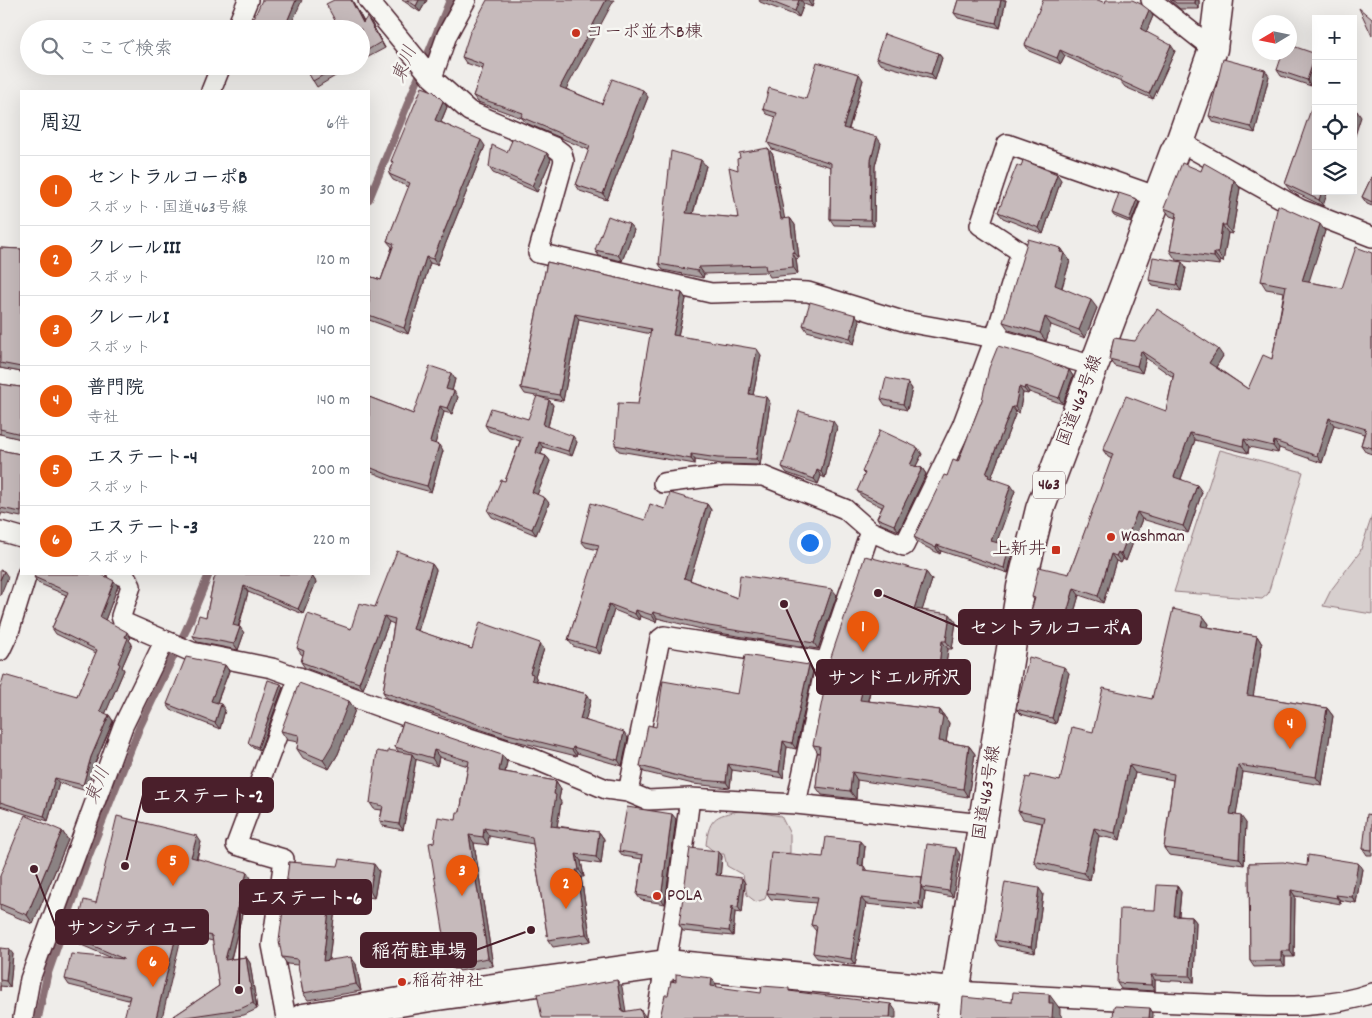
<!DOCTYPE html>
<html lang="ja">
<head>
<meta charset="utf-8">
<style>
  :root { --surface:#fff; --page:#f6f6f7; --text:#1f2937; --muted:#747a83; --line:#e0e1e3; --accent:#ea580c }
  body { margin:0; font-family:Dekko,"Klee One",sans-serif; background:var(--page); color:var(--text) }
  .controls { position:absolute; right:15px; top:15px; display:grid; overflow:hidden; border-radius:0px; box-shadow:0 5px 20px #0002 }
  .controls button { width:45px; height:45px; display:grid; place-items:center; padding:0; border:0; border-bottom:1px solid var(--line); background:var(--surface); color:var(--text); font:25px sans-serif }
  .compass { position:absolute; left:1252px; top:15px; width:45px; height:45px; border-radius:50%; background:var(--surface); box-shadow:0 5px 20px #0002; rotate:260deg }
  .you { position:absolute; left:809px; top:542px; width:18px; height:18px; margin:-12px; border:4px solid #fff; border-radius:50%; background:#1a73e8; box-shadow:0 0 0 8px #1a73e833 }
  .badge { display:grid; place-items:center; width:32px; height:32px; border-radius:50%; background:var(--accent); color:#fff; font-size:16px; font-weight:700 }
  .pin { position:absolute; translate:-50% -41px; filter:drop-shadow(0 1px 2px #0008) }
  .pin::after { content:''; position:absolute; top:26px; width:18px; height:15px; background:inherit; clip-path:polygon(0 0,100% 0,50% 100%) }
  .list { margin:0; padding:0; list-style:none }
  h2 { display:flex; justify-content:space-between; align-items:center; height:65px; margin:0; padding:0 20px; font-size:21px }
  h2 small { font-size:16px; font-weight:400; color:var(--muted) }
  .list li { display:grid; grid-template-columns:32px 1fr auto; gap:15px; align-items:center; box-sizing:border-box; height:70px; padding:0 20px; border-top:1px solid var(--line) }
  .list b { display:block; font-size:19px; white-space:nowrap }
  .list p { margin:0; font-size:16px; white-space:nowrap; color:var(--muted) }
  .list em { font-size:16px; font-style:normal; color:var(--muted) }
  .icon { flex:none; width:28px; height:28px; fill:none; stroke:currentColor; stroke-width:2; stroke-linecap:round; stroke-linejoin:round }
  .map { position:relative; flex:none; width:1372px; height:1018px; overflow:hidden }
  .search { position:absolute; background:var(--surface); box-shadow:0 5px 20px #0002; left:20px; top:20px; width:350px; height:55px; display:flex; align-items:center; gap:12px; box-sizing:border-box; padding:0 18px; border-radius:28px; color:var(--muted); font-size:19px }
  .panel { position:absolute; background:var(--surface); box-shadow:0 5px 20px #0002; left:20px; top:90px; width:350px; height:485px; border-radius:0px }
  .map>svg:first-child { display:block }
</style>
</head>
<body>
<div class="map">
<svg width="1372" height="1018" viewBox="0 0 1372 1018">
  <rect width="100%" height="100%" fill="#efedea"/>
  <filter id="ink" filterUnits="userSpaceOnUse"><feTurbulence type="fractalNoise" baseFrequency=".02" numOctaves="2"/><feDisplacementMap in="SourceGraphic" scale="10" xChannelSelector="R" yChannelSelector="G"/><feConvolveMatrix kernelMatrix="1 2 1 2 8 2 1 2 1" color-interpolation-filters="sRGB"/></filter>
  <g filter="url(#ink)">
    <!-- green -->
    <path fill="#d7cfce" stroke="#90777c" d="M1220,450L1303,472L1268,594L1262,599L1174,592Z
      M1372,516V614L1323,606L1331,590L1360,552Z
      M744,810L781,816L790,834V853L780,854L765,899L756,902L747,895L743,875L727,866L724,854H717L706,845C709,815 718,815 744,810Z"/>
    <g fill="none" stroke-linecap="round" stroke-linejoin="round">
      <!-- stream -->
      <path stroke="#8a6f74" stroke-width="8" d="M369,199L450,0
        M38,1018L47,976L89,855L140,726L186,630L209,574"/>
      <!-- street casing -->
      <g stroke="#4a1f2b" stroke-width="22">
        <path id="street" d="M368,0L432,78L469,111L554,147L562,153L564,161L538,253L711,293L781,291L808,292L906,322L995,338L1080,362L1094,369
          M1151,0L1213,49
          M236,29L248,0
          M432,78L447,35L466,0
          M211,91L221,66
          M1180,142L1300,209L1372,237
          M0,378L21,382
          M0,444L21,449
          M663,483L725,475L763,476L845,509L870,531L904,546L962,426L995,338L1021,252L980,225L1007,144L1158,197
          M0,531L21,537
          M117,574L126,577L131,586L121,616L123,622L192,652L272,668L441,729L532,758L606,789L628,792L647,800L690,798L676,905L656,1018
          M0,651L9,632L27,574
          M628,792L660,639L664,636L826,662
          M690,798L796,804L983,824
          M796,804L826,662L870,531
          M954,991C1038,996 1122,1001 1206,1004C1260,1005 1320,1012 1372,993
          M23,1018L30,979L123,726L164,642
          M286,1018L272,945L284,859L236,845L299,677"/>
      </g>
      <!-- secondary casing -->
      <g stroke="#4a1f2b" stroke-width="31">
        <path id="secondary" d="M303,1018L430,997L666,964L954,991"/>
      </g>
      <!-- highway casing -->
      <g stroke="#4a1f2b" stroke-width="31">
        <path id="highway" d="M951,1018L1021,587L1040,509L1174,153L1180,142L1213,49L1219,0"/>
      </g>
      <!-- street -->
      <use href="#street" stroke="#f6f6f2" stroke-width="19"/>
      <!-- secondary -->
      <use href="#secondary" stroke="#f6f6f2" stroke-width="28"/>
      <!-- highway -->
      <use href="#highway" stroke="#f6f6f2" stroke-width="28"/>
    </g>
    <!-- wall -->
    <path fill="#aaa0a1" stroke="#4a1f2b" d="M334,0H352L364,22H371L385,48L361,61V29L338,26Z
      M402,0H427L420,12Z
      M759,0H814L812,7L804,4L799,17L760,2Z
      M958,0H1006L1000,28L958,18L954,13Z
      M1170,0H1199V9H1180Z
      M1105,3L1153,16L1146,32L1175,51L1153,99L1125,87L1121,82L1065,56L1061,64L1029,51L1025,45Z
      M1290,52L1311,86L1281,76L1277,70Z
      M938,53L942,58L935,80L880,64L876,58Z
      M462,57L566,89L602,104L648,97L607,200L580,191L576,185L589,150L526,123L522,118L478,102L473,96L483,69L466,63Z
      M304,66H352L317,87Z
      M1269,76L1255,133L1213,122L1209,116Z
      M863,80L849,129L881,143L875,166L874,226L834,225L830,219L831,167L772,149L768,143L776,117L767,114L763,109L806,99Z
      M1316,98L1323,206L1290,190L1285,184Z
      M443,101L447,107L441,122L485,146L437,265L430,263L408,334L369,320V276L381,280L392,247L387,241L409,187L393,180L389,174L393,164L391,161Z
      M768,148L773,155L784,219L790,218L795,225L799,258L796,259L798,274L770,277L767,272L704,274L703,278L663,270L659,264L706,166L693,214L738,218L740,158Z
      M507,152L547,153L551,159L537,192L493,173L489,167Z
      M1021,167L1061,180L1043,234L1003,218L998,212Z
      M1201,171L1234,180L1240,188L1232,234L1228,233L1223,262L1220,261V265L1176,260L1170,251L1176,218L1170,216L1164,208Z
      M1372,176V206L1367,204L1362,197Z
      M1139,202L1131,223L1114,216L1112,213Z
      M629,224L634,230L622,261L599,256L595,250Z
      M1325,231L1308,282L1342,288L1372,253V454L1366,452L1361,445L1364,434L1334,425L1322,463L1279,448L1278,453L1249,447L1248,453L1195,440L1181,479L1202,492L1188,533L1142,519L1126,561L1123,559L1121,563L1116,561L1103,603L1079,595L1066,641L1031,634L1026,627L1034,600L1032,597L1069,574L1112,459L1108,457L1103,450L1166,411L1173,377L1146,358L1142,373L1114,366L1109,359L1114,338L1223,356L1216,367L1248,389L1272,359L1284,292L1266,289L1261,281Z
      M0,248L21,249V372L0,368Z
      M1061,248L1070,261L1062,288L1097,308L1085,338L1051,325L1046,341L1009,330L1003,322Z
      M547,262L682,293L686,299L678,336L761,355L753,395L770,403L760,465L722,464L695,460V464L619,451L615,445L638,404L651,334L579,319L563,401L525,394L521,388Z
      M1186,268L1181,291L1153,286L1149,280Z
      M860,321L854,344L807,331L803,325Z
      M1069,370L1073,376L1063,404L1029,392L1028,394L1023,393L1019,413L1016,412L991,478L1015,491L996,543L1009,546L1013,552L1008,573L941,551L940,554L918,543L914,537L947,476L958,462L982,400Z
      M455,379L452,391L458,397L452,414L444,412L435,444L443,451L431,492L398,483L369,471V397L413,414Z
      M908,383L912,389L907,410L885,405L881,399Z
      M0,384L20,387L21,386V439L0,434Z
      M549,400L553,405L548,427L577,442L572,456L543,447L541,454L546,456L550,461L537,495L549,503L536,535L492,517L488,511L505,481L520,441L489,431L485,425L528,419Z
      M837,427L825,478L821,476L818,484L787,473L782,467Z
      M0,450L20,454L21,452V517L2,513L0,517Z
      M922,454L916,466L922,468L926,474L899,531L881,524L877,518L882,507L862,497L857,491L865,475L862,472Z
      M707,504L711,510L690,580L737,598L837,595L818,649L713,632L657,618L656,622L640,616L639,620L614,610L600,654L573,646L568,640L598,550L586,547L581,541L645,520L665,509Z
      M432,564L436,570L418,631L472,649H544L535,676L537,680V681L587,694L591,700L585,720L628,738L622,766L577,753L576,756L512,740L387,698L383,692L394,624L389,622L363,689L305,668L301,662L303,655L301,654L297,648L351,629L375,607Z
      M926,572L932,580L922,610L956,622L952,649H948L944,681L875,670L868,701L940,710L949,723L946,742L969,746L975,754L968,797L857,780L856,799L822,795L816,787L820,753H818L813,745Z
      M312,576L316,582L303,614L248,592L239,627L244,633L238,650L197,642L193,636L206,617L214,579Z
      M34,577L118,586L105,620L131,638L129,640L132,644L122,667L124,670L105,714L109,715L113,721L95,763L87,791L59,783L48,821L0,806V689L77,696L96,653L56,634L52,628L66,595L38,583Z
      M1203,616L1209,624L1208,627L1257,636L1262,644L1253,696L1327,708L1333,716L1322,785L1243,772L1236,815L1246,823L1244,865L1169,855L1164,848L1173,780L1135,773L1120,840L1099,836L1090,880L1039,869L1034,861L1042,823L1023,819L1018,811L1030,778L1060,781L1093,732L1152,699Z
      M225,665L229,671L217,703L225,710L220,729L171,710L167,704Z
      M809,665L813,671L796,749L787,747L783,778L732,770L730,788L693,784L644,772L640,766L656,727Z
      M1069,673L1056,724L1021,714L1016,709Z
      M283,687L260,750L251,746L248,743Z
      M349,701L355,710L338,754L329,769L303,758L297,749L298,742L287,740L281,731Z
      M403,722L507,762L505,772L556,781L561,789L559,799L561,802L557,826L599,832L604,839L601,864L581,861L584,877H581L591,941L553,947L548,940L533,844L489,836L488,845L474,843L493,966L459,971L458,969H453L448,961L441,962L436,955L444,935L434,842L456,820L460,812L468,766L439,757L437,766L415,759L416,760L403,830L383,826L380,821L382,810L374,809L370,803L388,753L399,752L395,747Z
      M1372,815V855H1367L1363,849Z
      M676,819L665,904L641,900L637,895L642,859L623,856L619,851Z
      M62,831L68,840L33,924L0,910V876Z
      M201,842L197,859L251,878L231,959L246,957L250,963L257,1009L244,1015L224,1018H171L219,986L213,941L182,934L128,1000L69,985L65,979L112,958L79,944L75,938L96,903Z
      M865,847L863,866H864L867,871L922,877L960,854L953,897L925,892L923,910L866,904L855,965L817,958L813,953L816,931L811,925L816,903L771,899L767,893L823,857Z
      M718,851L722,856L720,875L745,883L742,913L735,912L733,936L683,931L679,925Z
      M289,862L379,871L374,898L337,892L329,960L356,964L361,991L308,1000L303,993L298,965L287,964L282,957Z
      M1249,863L1362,869L1356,903L1340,900L1341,904L1295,896L1294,957H1285V966L1254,967L1250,961Z
      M1177,886L1181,892L1179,916L1192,917L1196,922L1194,982L1155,980V991L1121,989L1117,983L1155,910Z
      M1043,894L1035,953L999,946L995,940Z
      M0,948L13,954L10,987L0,986V991Z"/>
    <!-- shaded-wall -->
    <path fill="#8b8283" stroke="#4a1f2b" d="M296,0H302L289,29H284Z
      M351,0H352L367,28L363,23Z
      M419,0H427L420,12L416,6Z
      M606,0H614L564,93L560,87Z
      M799,0H801L804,4L799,17L795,11Z
      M808,0H814L812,7L808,1Z
      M1001,0H1006L1000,28L996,23Z
      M1195,0H1199V9L1195,3Z
      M1149,10L1153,16L1145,35L1141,29Z
      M367,17L371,22L385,48L381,42Z
      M1171,45L1175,51L1153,99L1149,94Z
      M1060,50L1065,56L1061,64L1057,58Z
      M938,53L942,58L935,80L931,74Z
      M1316,54V71L1311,86L1307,80Z
      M1265,70L1269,76L1255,133L1251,127Z
      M859,74L863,80L847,134L843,128Z
      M643,90L648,97L607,200L603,194Z
      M443,101L447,107L439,126L435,120Z
      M1357,111L1361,117L1353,142V123Z
      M877,137L881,143L875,166L874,226L870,220L871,160Z
      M481,140L485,146L437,265L433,259Z
      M768,148L773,155L786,226L781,219Z
      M547,153L551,159L537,192L532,186Z
      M701,160L706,166L691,220L686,213Z
      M1057,174L1061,180L1043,234L1039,228Z
      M1234,180L1240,188L1232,234L1226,225Z
      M1322,191H1328L1323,206L1319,200Z
      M1137,199L1139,202L1131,223L1129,220Z
      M790,218L795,225L799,258L794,252Z
      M629,224L634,230L622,261L618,255Z
      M1320,224L1325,231L1307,288L1302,281Z
      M1222,225L1228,233L1223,262L1218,253Z
      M1061,248L1070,261L1060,293L1055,285Z
      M792,252L796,259L798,274L793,267Z
      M1214,253L1220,261V265L1214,257Z
      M426,257L430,263L408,334L404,328Z
      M1182,262L1186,268L1181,291L1177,285Z
      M699,267L704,274L703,278L698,271Z
      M682,293L686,299L677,340L673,335Z
      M1091,300L1097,308L1085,338L1079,330Z
      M575,314L579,319L563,401L559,395Z
      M856,315L860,321L854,344L850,338Z
      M1045,317L1051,325L1046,341L1040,333Z
      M757,349L761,355L752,400L749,394Z
      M1218,349L1223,356L1214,370L1209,363Z
      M1141,351L1146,358L1142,373L1137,366Z
      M1069,370L1073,376L1063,404L1059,398Z
      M451,373L455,379L451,395L446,389Z
      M908,383L912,389L907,410L903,404Z
      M1025,386L1029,392L1028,394L1024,389Z
      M1019,387L1023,393L1019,413L1015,407Z
      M454,391L458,397L452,414L447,408Z
      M766,397L770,403L760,465L756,459Z
      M549,400L553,405L547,430L543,425Z
      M440,406L444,412L434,448L430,442Z
      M1012,407L1016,412L991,478L992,483L986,474Z
      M1329,418L1334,425L1322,463L1317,456Z
      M833,421L837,427L825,478L821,472Z
      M1190,433L1195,440L1179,484L1174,477Z
      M573,436L577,442L572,456L568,451Z
      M1244,439L1249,447L1248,453L1243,446Z
      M1274,441L1279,448L1278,453L1273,446Z
      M539,442L543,447L540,458L536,453Z
      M439,445L443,451L431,492L427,486Z
      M918,448L922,454L914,470L910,465Z
      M691,454L695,460V464L691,459Z
      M546,456L550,461L536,498L532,492Z
      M922,468L926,474L899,531L894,525Z
      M817,470L821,476L818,484L814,479Z
      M1011,485L1015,491L995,547L991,541Z
      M1197,485L1202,492L1188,533L1183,526Z
      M545,498L549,503L536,535L532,529Z
      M707,504L711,510L689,584L684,578Z
      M1137,512L1142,519L1126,561L1121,554Z
      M937,545L941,551L940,554L936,548Z
      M1009,546L1013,552L1008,573L1004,568Z
      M1118,552L1123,559L1121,563L1116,556Z
      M1111,554L1116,561L1103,603L1098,596Z
      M432,564L436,570L417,635L413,629Z
      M4,571L8,577L0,596V580Z
      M926,572L932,580L920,617L914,609Z
      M312,576L316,582L303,614L298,609Z
      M114,581L118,586L104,623L100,617Z
      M244,586L248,592L237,631L233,625Z
      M1074,588L1079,595L1066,641L1061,634Z
      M832,589L837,595L818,649L814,643Z
      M609,604L614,610L600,654L596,648Z
      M636,610L640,616L639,620L635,614Z
      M653,612L657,618L656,622L652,615Z
      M950,614L956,622L952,649L946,641Z
      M384,616L389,622L363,689L359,683Z
      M1203,616L1209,624L1206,634L1201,626Z
      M240,627L244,633L238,650L234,644Z
      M127,632L131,638L129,640L132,644L122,667L124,670L104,717L100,711L118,663Z
      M1257,636L1262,644L1252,703L1247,695Z
      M942,641L948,649L944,681L938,673Z
      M540,643L544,649L535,676L537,680L536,685L532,680L530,673Z
      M869,662L875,670L866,708L860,700Z
      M225,665L229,671L215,707L211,701Z
      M809,665L813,671L796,749L792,743Z
      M1064,667L1069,673L1056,724L1052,718Z
      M281,684L283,687L260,750L258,747Z
      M587,694L591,700L584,725L580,719Z
      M349,701L355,710L338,754L329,769L323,760Z
      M221,704L225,710L220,729L215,723Z
      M1327,708L1333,716L1322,785L1316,777Z
      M940,710L949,723L945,749L939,741V715Z
      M109,715L113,721L95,763L87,791L83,785L91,757Z
      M624,732L628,738L622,766L618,760Z
      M783,741L787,747L783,778L779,772Z
      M969,746L975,754L968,797L963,789Z
      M573,747L577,753L576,756L572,750Z
      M434,750L439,757L437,766L432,758Z
      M412,754L416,760L403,830L399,824Z
      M502,755L507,762L504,778L499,771Z
      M728,764L732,770L730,788L726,782Z
      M1129,765L1135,773L1120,840L1115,833Z
      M1238,765L1243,772L1235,822L1230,814Z
      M852,772L857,780L856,799L850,791Z
      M55,778L59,783L48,821L44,816Z
      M556,781L561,789L559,799L561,802L556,833L551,826L554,794Z
      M672,814L676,819L665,904L661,899Z
      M1241,816L1246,823L1244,865L1239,858Z
      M484,828L489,836L488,845L483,837Z
      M1094,828L1099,836L1090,880L1084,873Z
      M62,831L68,840L33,924L27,915Z
      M599,832L604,839L601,864L596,857Z
      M469,835L474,843L493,966L488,958Z
      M197,836L201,842L195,863L191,857Z
      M860,841L865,847L862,871L858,865Z
      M956,848L960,854L953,897L949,891Z
      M718,851L722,856L720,880L716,875Z
      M576,854L581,861L584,877L579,870Z
      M1358,863L1362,869L1356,903L1352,897Z
      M374,864L379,871L374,898L370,891Z
      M576,870L581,877L591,941L586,934Z
      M247,872L251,878L229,966L225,960Z
      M742,878L745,883L742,913L738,907Z
      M332,885L337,892L328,968L323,961Z
      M1177,886L1181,892L1178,922L1174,916Z
      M921,887L925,892L923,910L919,904Z
      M1039,888L1043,894L1035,953L1031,947Z
      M1291,890L1295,896L1294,957L1290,951Z
      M1336,895L1340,900L1341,904L1337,898Z
      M861,898L866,904L855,965L851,959Z
      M732,906L735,912L733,936L729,931Z
      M1192,917L1196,922L1194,982L1190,976Z
      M178,928L182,934L162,1018H156Z
      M9,949L13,954L10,987L6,981Z
      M1281,951L1285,957V966L1281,961Z
      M246,957L250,963L257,1009L253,1003Z
      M351,957L356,964L361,991L356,984Z
      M1151,975L1155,980V991L1151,985Z
      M712,978L717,986L716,993L711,986Z
      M617,980L622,987L627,1018L622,1012Z
      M1049,994L1060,1009V1014L1063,1018H1052L1049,1003Z
      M891,1004L896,1011V1018H890Z
      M1150,1008L1153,1013V1018H1149Z
      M640,1009L645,1016L646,1018H643Z"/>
    <!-- building -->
    <path fill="#c6babb" stroke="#4a1f2b" d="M262,0H296L284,29H254L250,27Z
      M334,0H351L363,23L367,17L381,42L361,54V29H333L338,26L326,4Z
      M407,0H419L416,6Z
      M487,0H606L560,87L602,104L612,79L643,90L603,194L576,185L590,146L521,117L523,113L473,96L484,65L462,57L470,32Z
      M767,0H799L795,11Z
      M958,0H1001L996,23L954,13Z
      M1043,0H1098L1105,3L1106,0H1132L1141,4L1149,10L1141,29L1171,45L1149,94L1121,81L1122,78L1060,50L1057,58L1025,45Z
      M1172,0H1195V3H1176Z
      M1359,8L1372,19V36Z
      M884,34L938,53L931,74L876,58Z
      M1290,45L1316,54L1307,80L1277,70L1283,52H1290Z
      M1223,59L1265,70L1251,127L1209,116Z
      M817,62L859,74L843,128L877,137L871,160L870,220L830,219L831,163L768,143L777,113L763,109L769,88L806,99Z
      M304,66H339L313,81Z
      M422,87L433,91L443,101L435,120L481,140L433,259L426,257L404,328L369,315V276L381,280L394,244L387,241L410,183L389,174L394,162L391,161Z
      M1315,98H1316V191H1322L1319,200L1285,184Z
      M1353,110L1357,111L1353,123Z
      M513,138L547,153L532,186L489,167L492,145L507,152Z
      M768,148L781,219L790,218L794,252H792L793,267L766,270L765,265L699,267L698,271L659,264L671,151L701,160L686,213L738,218L729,167L738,170L737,159L740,158L739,153Z
      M1023,160L1057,174L1039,228L998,212L1017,165L1021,167Z
      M1182,163L1201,171L1204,163L1234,180L1226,225H1222L1218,253H1214V257L1170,251L1177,213L1164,208Z
      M1372,176V202L1362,197Z
      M1119,193L1137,199L1129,220L1112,213Z
      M1278,205L1320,224L1302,281L1342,288L1356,247L1372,253V448L1361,445L1366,429L1329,418L1317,456L1274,441L1273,446L1244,439L1243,446L1190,433L1174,477L1197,485L1183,526L1137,512L1121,554L1118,552L1116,556L1111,554L1098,596L1074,588L1061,634L1026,627L1035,598L1032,597L1039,567L1069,574L1113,454L1103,450L1126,396L1166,411L1174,373L1141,351L1137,366L1109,359L1114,338L1135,341L1157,309L1218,349L1209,363L1248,389L1263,355L1272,359L1286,286L1261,281Z
      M608,216L629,224L618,255L595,250Z
      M1028,239L1061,248L1060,252L1064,253L1055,285L1091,300L1079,330L1045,317L1040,333L1003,322Z
      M0,248L21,249V367L0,363Z
      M1153,257L1182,262L1177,285L1149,280Z
      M547,262L682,293L673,335L757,349L749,394L766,397L756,459L718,458L691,454V459L615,445L618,403L638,404L651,329L575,314L559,395L521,388Z
      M810,302L856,315L850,338L803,325Z
      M998,346L1036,357L1069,370L1059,398L1025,386L1024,389L1019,387L1015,407H1012L986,474L989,475L988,477L1011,485L991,541L1009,546L1004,568L937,545L936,548L914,537L944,475L947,476L953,460L958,462L982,400L989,368Z
      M430,366L451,373L446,389L454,391L447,408L440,406L430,442L439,445L427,486L394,477L369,467V397L413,414Z
      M886,378L908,383L903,404L881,399Z
      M0,384L20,387L21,386V434L0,429Z
      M537,396L549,400L543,425L573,436L568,451L539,442L536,453L546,456L532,492L545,498L532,529L488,511L501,480L505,481L522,437L485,425L491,408L528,419Z
      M799,411L833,421L821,472L817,470L814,479L782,467Z
      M880,430L918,448L910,465L922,468L894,525L877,518L884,504L857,491L865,473L862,472Z
      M0,450L20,454L21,452V512L0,508Z
      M670,493L707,504L684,578L737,598L740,575L832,589L814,643L709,626L653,612L652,615L636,610L635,614L609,604L596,648L568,640L599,545L581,541L591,503L645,520L650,504L665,509Z
      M397,551L432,564L413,629L472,649L480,622L540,643L530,673L533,674L532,680L587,694L580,719L624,732L618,760L573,747L572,750L508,734L383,692L395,619L384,616L359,683L301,662L304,651L297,648L308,614L351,629L359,603L375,607Z
      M865,556L926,572L914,609L950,614L946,641H942L938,673L869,662L860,700L940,710L939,715L943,716L939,741L969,746L963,789L852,772L850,791L816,787L820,746L813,745L831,657Z
      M0,570L4,571L0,580Z
      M36,574H101L114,581L100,617L127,632L125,637L128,638L118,663L120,664L100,711L109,715L91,757L83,785L55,778L44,816L0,802V689L4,675L77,696L97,650L52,628L68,592L34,577Z
      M217,574H307L312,576L298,609L244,586L233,625L240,627L234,644L193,636L199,615L206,617L214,579Z
      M1173,609L1203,616L1201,626L1257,636L1247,695L1327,708L1316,777L1238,765L1230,814L1241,816L1239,858L1164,848L1174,774L1129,765L1115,833L1094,828L1084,873L1034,861L1044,817L1018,811L1026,777L1030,778L1031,775L1060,781L1072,727L1093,732L1103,688L1152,699Z
      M745,655L809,665L792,743L783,741L779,772L728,764L726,782L689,779L640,766L648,725L656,727L663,681L738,694Z
      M186,657L225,665L211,701L221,704L215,723L167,704Z
      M1029,657L1064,667L1052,718L1016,709Z
      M268,680L281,684L258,747L248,743Z
      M299,683L349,701L332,745L323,760L297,749L299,735L281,731Z
      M403,722L502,755L499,771L556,781L554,794L556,795L551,826L599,832L596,857L576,854L579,870H576L586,934L548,940L532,837L484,828L483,837L469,835L488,958L454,964V961L448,962L446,954L436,955L433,937L444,935L429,843L434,842L438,817L456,820L457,812H460L469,761L434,750L432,758L395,747Z
      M388,750L412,754L399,824L380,821L383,806L370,803L377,751L388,753Z
      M627,807L672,814L661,899L637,895L643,855L619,851Z
      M1367,814L1372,815V850L1363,849Z
      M25,815L62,831L27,915L0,904V876Z
      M117,816L197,836L191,857L247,872L225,960L246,957L253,1003L240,1009L179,1018H171L219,986L212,936L178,928L156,1018H124L130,996L65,979L71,954L124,959L75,938L84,900L96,903Z
      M826,837L860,841L858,865L864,866V870L922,877L919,904L861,898L851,959L813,953L817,926L811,925L817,898L767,893L771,852L823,857Z
      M927,844L956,848L949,891L921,887Z
      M690,848L718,851L716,875L742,878L738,907L732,906L729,931L679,925Z
      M1308,855L1358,863L1352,897L1336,895L1337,898L1291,890L1290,951H1281V961H1250L1249,863L1283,862L1307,866Z
      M340,859L374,864L370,891L332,885L323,961L351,957L356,984L303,993L297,959L282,957L279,941L289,862L338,866Z
      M1005,882L1039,888L1031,947L995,940Z
      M1157,885L1177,886L1174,916L1192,917L1190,976L1151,975V985L1117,983L1120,909L1155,910Z
      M0,948L9,949L6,981L0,980Z
      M676,974L712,978L711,986L761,993L762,986L789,988V991L891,1004L890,1018H659H660L665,995H668L671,981L676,982Z
      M617,980L622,1012L640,1009L643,1018H542L537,994Z
      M1013,992L1049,994V1003H1053L1052,1018H961L963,997L1012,1002Z
      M1114,1006L1150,1008L1149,1018H1113Z"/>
  </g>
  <!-- markers -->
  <g fill="#c8321e" stroke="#f6f6f2" stroke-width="2">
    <circle cx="576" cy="33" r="5"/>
    <circle cx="1111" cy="537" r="5"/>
    <rect x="1051" y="545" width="10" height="10" rx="2.5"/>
    <circle cx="657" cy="896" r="5"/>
    <circle cx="402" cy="982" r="5"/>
  </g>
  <g text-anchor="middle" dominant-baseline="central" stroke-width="5" stroke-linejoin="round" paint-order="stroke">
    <!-- shield labels -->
    <rect fill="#f6f6f2" stroke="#7e6067" stroke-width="1" x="1033" y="471.5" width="32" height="27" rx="4"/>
    <g font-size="16" font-weight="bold" fill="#4a1f2b">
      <text x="1049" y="485">463</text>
    </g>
    <!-- poi labels -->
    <g font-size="18" fill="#4a1f2b" stroke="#f6f6f2" text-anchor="start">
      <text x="586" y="33">コーポ並木B棟</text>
      <text x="1121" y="537">Washman</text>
      <text x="1046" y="550" text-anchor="end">上新井</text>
      <text x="667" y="896">POLA</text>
      <text x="412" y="982">稲荷神社</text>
    </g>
    <!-- street labels -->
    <g font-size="18" fill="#4a1f2b" stroke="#f6f6f2">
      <text transform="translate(1081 401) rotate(-69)">国道463号線</text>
      <text transform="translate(988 793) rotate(-81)">国道463号線</text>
    </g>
    <!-- water labels -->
    <g font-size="19" font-style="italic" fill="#6f4e56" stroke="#f6f6f2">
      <text transform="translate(406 65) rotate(-68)">東川</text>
      <text transform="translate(99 786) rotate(-68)">東川</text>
    </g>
  </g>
  <!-- callouts -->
  <path fill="none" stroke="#4a1f2b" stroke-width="2" d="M878 593L959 627M784 604L817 677M125 866L143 795M239 990L240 897M34 869L56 927M531 930L476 950"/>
  <g fill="#4a1f2b" stroke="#f6f6f2" stroke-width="2">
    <circle cx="878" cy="593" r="5"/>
    <circle cx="784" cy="604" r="5"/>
    <circle cx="125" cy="866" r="5"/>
    <circle cx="239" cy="990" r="5"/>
    <circle cx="34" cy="869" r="5"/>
    <circle cx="531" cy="930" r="5"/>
  </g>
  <g fill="#4a1f2b" stroke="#4a1f2b" stroke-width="2">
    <rect x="959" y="610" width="182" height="34" rx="5"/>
    <rect x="817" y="660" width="153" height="34" rx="5"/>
    <rect x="143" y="778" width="130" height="34" rx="5"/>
    <rect x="240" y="880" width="131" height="34" rx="5"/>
    <rect x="56" y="910" width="152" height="34" rx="5"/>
    <rect x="361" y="933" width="115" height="34" rx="5"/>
  </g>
  <g font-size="19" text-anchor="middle" font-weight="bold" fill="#fff">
    <text x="1050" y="634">セントラルコーポA</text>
    <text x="894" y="684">サンドエル所沢</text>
    <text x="208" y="802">エステート-2</text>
    <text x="306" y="904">エステート-6</text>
    <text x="132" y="934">サンシティユー</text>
    <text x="419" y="957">稲荷駐車場</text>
  </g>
</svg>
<div class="controls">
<button>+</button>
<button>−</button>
<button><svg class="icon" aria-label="locate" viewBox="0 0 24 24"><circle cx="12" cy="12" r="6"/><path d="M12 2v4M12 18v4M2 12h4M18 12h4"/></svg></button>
<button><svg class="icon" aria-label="layers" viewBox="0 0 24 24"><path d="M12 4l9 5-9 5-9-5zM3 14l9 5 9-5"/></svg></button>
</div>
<svg class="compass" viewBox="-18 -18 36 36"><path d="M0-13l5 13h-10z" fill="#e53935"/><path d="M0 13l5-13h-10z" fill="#747a83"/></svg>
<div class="you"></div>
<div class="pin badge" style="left:863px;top:652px">1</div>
<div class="pin badge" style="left:566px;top:909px">2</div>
<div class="pin badge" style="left:462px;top:896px">3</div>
<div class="pin badge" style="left:1290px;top:749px">4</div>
<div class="pin badge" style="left:173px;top:886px">5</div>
<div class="pin badge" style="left:153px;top:987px">6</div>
<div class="search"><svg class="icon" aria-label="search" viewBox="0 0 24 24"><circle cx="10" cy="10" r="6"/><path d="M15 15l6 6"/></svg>ここで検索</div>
<section class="panel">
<h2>周辺<small>6件</small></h2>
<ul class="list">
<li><span class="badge">1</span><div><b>セントラルコーポB</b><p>スポット · 国道463号線</p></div><em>30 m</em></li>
<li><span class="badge">2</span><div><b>クレールIII</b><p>スポット</p></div><em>120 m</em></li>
<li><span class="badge">3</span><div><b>クレールI</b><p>スポット</p></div><em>140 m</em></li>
<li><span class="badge">4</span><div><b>普門院</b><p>寺社</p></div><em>140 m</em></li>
<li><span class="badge">5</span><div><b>エステート-4</b><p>スポット</p></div><em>200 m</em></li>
<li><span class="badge">6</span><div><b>エステート-3</b><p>スポット</p></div><em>220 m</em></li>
</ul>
</section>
</div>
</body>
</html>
